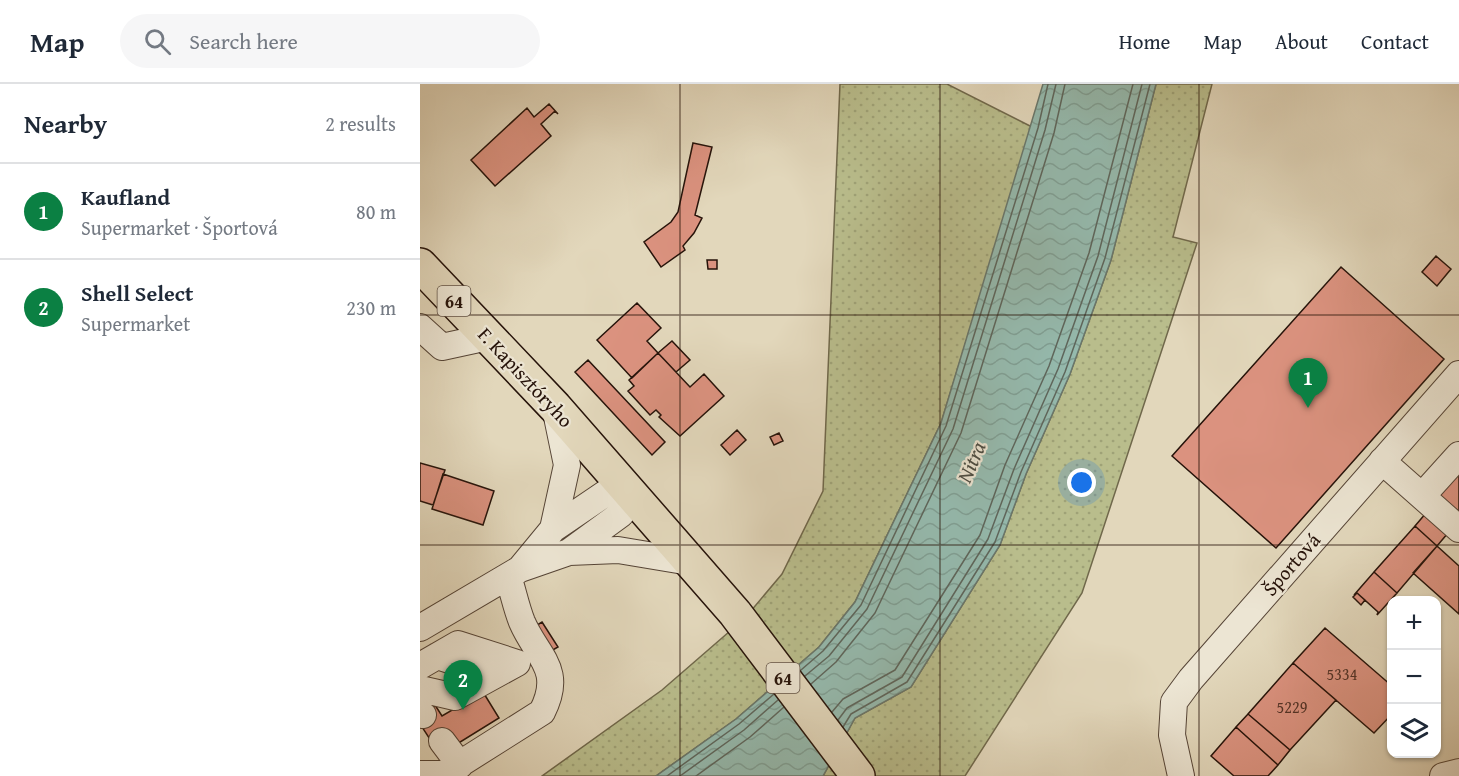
<!DOCTYPE html>
<html lang="en">
<head>
<meta charset="utf-8">
<style>
  :root { --surface:#fff; --page:#f6f6f7; --text:#1f2937; --muted:#747a83; --line:#e0e1e3; --accent:#0b8043 }
  body { margin:0; font-family:"Gentium Book Plus",serif; background:var(--page); color:var(--text) }
  .controls { position:absolute; right:18px; bottom:18px; display:grid; overflow:hidden; border-radius:12px; box-shadow:0 2px 4px #0004 }
  .controls button { width:54px; height:54px; display:grid; place-items:center; padding:0; border:0; border-bottom:2px solid var(--line); background:var(--surface); color:var(--text); font:30px sans-serif }
  .you { position:absolute; left:662px; top:399px; width:21px; height:21px; margin:-15px; border:4px solid #fff; border-radius:50%; background:#1a73e8; box-shadow:0 0 0 9px #1a73e833 }
  .badge { display:grid; place-items:center; width:39px; height:39px; border-radius:50%; background:var(--accent); color:#fff; font-size:20px; font-weight:700 }
  .pin { position:absolute; translate:-50% -50px; filter:drop-shadow(0 2px 3px #0008) }
  .pin::after { content:''; position:absolute; top:32px; width:21px; height:18px; background:inherit; clip-path:polygon(0 0,100% 0,50% 100%) }
  .list { margin:0; padding:0; list-style:none }
  h2 { display:flex; justify-content:space-between; align-items:center; height:78px; margin:0; padding:0 24px; font-size:26px }
  h2 small { font-size:20px; font-weight:400; color:var(--muted) }
  .list li { display:grid; grid-template-columns:39px 1fr auto; gap:18px; align-items:center; box-sizing:border-box; height:96px; padding:0 24px; border-top:2px solid var(--line) }
  .list b { display:block; font-size:22px; white-space:nowrap }
  .list p { margin:0; font-size:20px; white-space:nowrap; color:var(--muted) }
  .list em { font-size:20px; font-style:normal; color:var(--muted) }
  .icon { flex:none; width:33px; height:33px; fill:none; stroke:currentColor; stroke-width:2; stroke-linecap:round; stroke-linejoin:round }
  .map { position:relative; flex:none; width:1039px; height:692px; overflow:hidden }
  header { display:flex; align-items:center; gap:36px; box-sizing:border-box; height:84px; padding:0 30px; background:var(--surface); border-bottom:2px solid var(--line) }
  header strong { font-size:28px }
  nav { display:flex; gap:33px; margin-inline-start:auto; font-size:21px }
  .search { width:420px; height:54px; background:var(--page); display:flex; align-items:center; gap:15px; box-sizing:border-box; padding:0 21px; border-radius:33px; color:var(--muted); font-size:22px }
  main { display:flex }
  aside { flex:1; background:var(--surface) }
  .map>svg:first-child { display:block }
</style>
</head>
<body>
<header>
<strong>Map</strong>
<div class="search"><svg class="icon" aria-label="search" viewBox="0 0 24 24"><circle cx="10" cy="10" r="6"/><path d="M15 15l6 6"/></svg>Search here</div>
<nav><a>Home</a><a>Map</a><a>About</a><a>Contact</a></nav>
</header>
<main>
<aside>
<h2>Nearby<small>2 results</small></h2>
<ul class="list">
<li><span class="badge">1</span><div><b>Kaufland</b><p>Supermarket · Športová</p></div><em>80 m</em></li>
<li><span class="badge">2</span><div><b>Shell Select</b><p>Supermarket</p></div><em>230 m</em></li>
</ul>
</aside>
<div class="map">
<svg width="1039" height="692" viewBox="0 0 1039 692">
  <defs>
    <pattern id="grass-dots" width="8" height="8" patternUnits="userSpaceOnUse" patternTransform="scale(1.5)"><rect width="8" height="8" fill="#b9bd8c"/><path d="M2 2h.1M6 6h.1" fill="none" stroke="#9fa277" stroke-width="1.8" stroke-linecap="round"/></pattern>
    <pattern id="water-waves" width="16" height="10" patternUnits="userSpaceOnUse" patternTransform="scale(1.5)"><rect width="16" height="10" fill="#95baae"/><path d="M0 5q4-4 8 0t8 0" fill="none" stroke="#809f94"/></pattern>
  </defs>
  <rect width="100%" height="100%" fill="#e2d7bb"/>
  <filter id="stains"><feTurbulence type="fractalNoise" baseFrequency=".00333" numOctaves="4"/><feColorMatrix values="0 0 0 0 .2 0 0 0 0 .09 0 0 0 0 .02 0 0 0 .5 -.17"/></filter>
  <radialGradient id="worn" r=".72"><stop offset=".6" stop-color="#630" stop-opacity="0"/><stop offset="1" stop-color="#630" stop-opacity=".3"/></radialGradient>
  <!-- grass -->
  <path fill="url(#grass-dots)" stroke="#70684b" stroke-width="1.5" d="M420,0H527L612,43L521,339L435,518L399,563L316,635L236,692H122L242,606L325,534L362,490L403,407Z
    M736,0H792L753,153L777,159L662,509L545,692H403L435,634L491,603L580,461L606,390L650,290L691,176Z"/>
  <!-- water -->
  <path fill="url(#water-waves)" stroke="#69776c" stroke-width="1.5" d="M623,0H736L691,176L650,290L606,390L580,461L491,603L435,634L403,692H236L316,635L399,563L435,518L521,339Z"/>
  <g fill="none" stroke-linecap="round" stroke-linejoin="round">
    <!-- shore -->
    <path stroke="#5e665c" stroke-width="1.5" d="M381,586L403,567L441,521L526,342L618,44L628,0
      M385,592L409,572L447,525L533,345L625,46L636,0
      M391,600L416,578L455,529L541,349L634,49L645,0
      M412,628L423,615L475,586L560,451L585,381L629,282L669,169L713,0
      M418,636L427,624L482,593L568,455L594,385L638,285L678,172L722,0
      M423,643L431,630L487,598L575,458L601,388L645,288L685,174L730,0
      M247,692L319,640L354,610
      M260,692L324,646L358,616
      M276,692L330,653L364,623"/>
  </g>
  <!-- building -->
  <path fill="#db927f" stroke="#26130a" stroke-width="1.5" d="M129,20L138,30L135,27L121,40L131,52L75,102L51,76L107,24L114,33Z
    M273,59L292,63L275,131L282,134L274,149L263,162L265,166L241,183L224,158L251,138L258,128Z
    M1016,172L1031,185L1017,202L1002,188Z
    M287,176H297V185H288Z
    M921,183L1024,275L856,464L752,372Z
    M217,219L241,244L227,257L238,269L212,294L177,256Z
    M252,257L270,276L256,288L238,269Z
    M238,269L270,303L284,290L304,312L260,352L239,333L241,331L236,326L230,331L208,307L214,302L209,296Z
    M168,276L245,358L232,371L155,288Z
    M317,346L326,356L310,371L301,361Z
    M359,349L363,357L354,361L350,353Z
    M0,379L25,386L13,421L0,417Z
    M1039,387V429L1018,410Z
    M23,390L74,407L63,441L12,425Z
    M1006,429L1028,449L1017,462L995,442Z
    M995,442L1017,462L977,509L954,488Z
    M1017,462L1039,482V530L993,489Z
    M954,488L977,509L957,531L958,528L937,509L934,511Z
    M937,509L945,516L941,521L933,513Z
    M122,538L138,563L112,578L96,554Z
    M905,544L972,602V630L954,649L873,579Z
    M873,579L916,616L870,666L828,630Z
    M63,608L79,634L37,660L15,663L0,640L8,627L15,621L22,632Z
    M828,630L870,666L858,681L816,643Z
    M816,643L858,681L848,692H814L791,672Z"/>
  <g fill="none" stroke-linecap="round" stroke-linejoin="round">
    <!-- minor casing -->
    <g stroke="#554436" stroke-width="28">
      <path id="minor" d="M0,243L22,263L68,253
        M962,377L1039,445
        M1002,412L1039,371
        M133,445L147,381L135,323
        M149,468L198,466L270,478
        M0,544L100,485L149,468L201,430L209,408L186,409L133,445L100,485
        M17,572L75,591
        M0,582L38,560L97,579
        M0,605L35,613L97,579
        M0,629L3,631
        M22,657L40,681
        M0,690H24L122,628C144,585 117,573 102,538C96,523 93,507 88,492
        M761,692L752,651L754,618L771,595L1039,290
        M1023,692L1039,688"/>
    </g>
    <!-- major casing -->
    <g stroke="#26130a" stroke-width="36">
      <path id="major" d="M0,181L135,323L315,529L438,692"/>
    </g>
    <!-- minor -->
    <use href="#minor" stroke="#ece5d3" stroke-width="26"/>
    <!-- major -->
    <use href="#major" stroke="#e2d7bb" stroke-width="33"/>
  </g>
  <!-- grid -->
  <path fill="none" stroke="#26130a" stroke-width="1.5" stroke-opacity="0.55" d="M260,0V692M520,0V692M779,0V692M0,231H1039M0,461H1039"/>
  <g text-anchor="middle" dominant-baseline="central" stroke-width="4.5" stroke-linejoin="round" paint-order="stroke">
    <!-- number labels -->
    <g font-size="16" fill="#533327">
      <text x="922" y="590">5334</text>
      <text x="872" y="623">5229</text>
    </g>
    <!-- shield labels -->
    <g fill="#ece5d3" stroke="#615246" stroke-width="1.5">
      <rect x="17.5" y="202" width="33" height="30" rx="4.5"/>
      <rect x="346.5" y="579" width="33" height="30" rx="4.5"/>
    </g>
    <g font-size="18" font-weight="bold" fill="#26130a">
      <text x="34" y="217">64</text>
      <text x="363" y="594">64</text>
    </g>
    <!-- street labels -->
    <g font-size="20" fill="#26130a" stroke="#ece5d3">
      <text transform="translate(106 293) rotate(47)">F. Kapisztóryho</text>
      <text transform="translate(871 480) rotate(-49)">Športová</text>
    </g>
    <!-- water labels -->
    <g font-size="21" font-style="italic" fill="#4d4d43" stroke="#ece5d3">
      <text transform="translate(551 378) rotate(-67)">Nitra</text>
    </g>
  </g>
  <rect width="100%" height="100%" filter="url(#stains)"/>
  <rect width="100%" height="100%" fill="url(#worn)"/>
</svg>
<div class="controls">
<button>+</button>
<button>−</button>
<button><svg class="icon" aria-label="layers" viewBox="0 0 24 24"><path d="M12 4l9 5-9 5-9-5zM3 14l9 5 9-5"/></svg></button>
</div>
<div class="you"></div>
<div class="pin badge" style="left:888px;top:324px">1</div>
<div class="pin badge" style="left:43px;top:626px">2</div>
</div>
</main>
</body>
</html>
